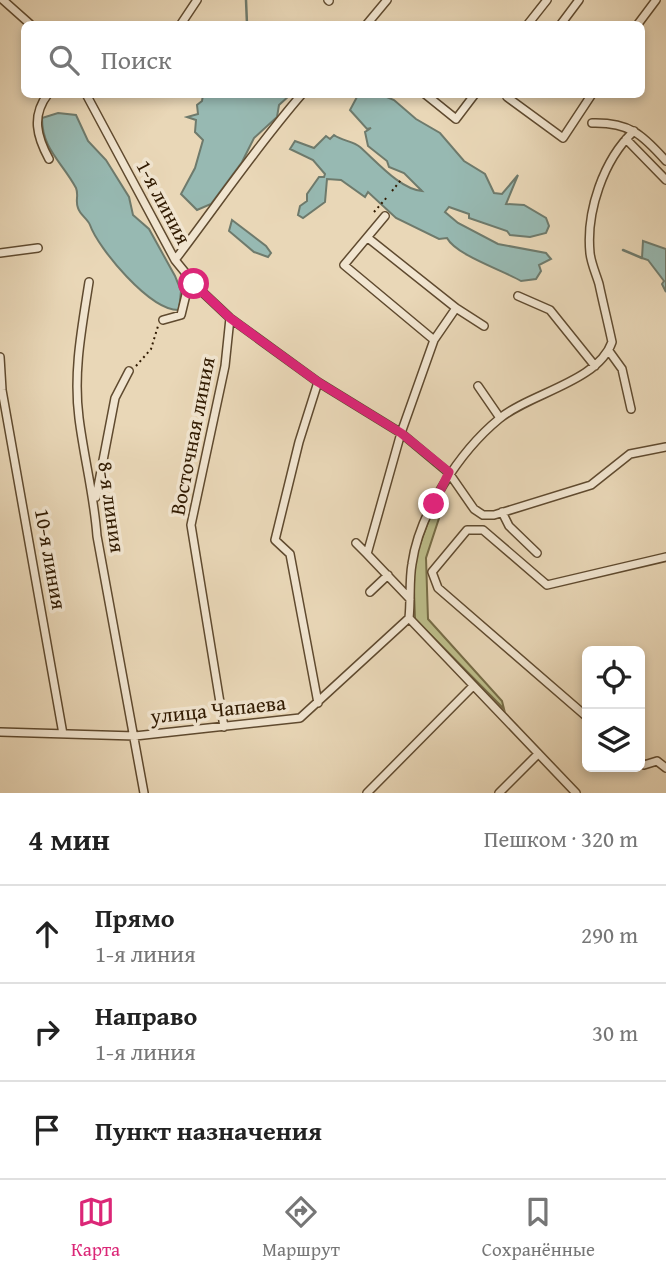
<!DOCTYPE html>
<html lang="ru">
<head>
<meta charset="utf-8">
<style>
  :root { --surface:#fff; --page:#f2f2f2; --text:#222; --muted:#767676; --line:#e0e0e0; --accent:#db2777 }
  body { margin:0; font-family:"Gentium Book Plus",serif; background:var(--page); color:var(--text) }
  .controls { position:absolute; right:21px; bottom:21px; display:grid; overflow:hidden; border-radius:10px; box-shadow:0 4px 10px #0003 }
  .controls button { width:63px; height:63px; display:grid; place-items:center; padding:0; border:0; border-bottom:2px solid var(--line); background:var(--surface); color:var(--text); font:35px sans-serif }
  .stop { position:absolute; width:21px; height:21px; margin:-16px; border:5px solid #db2777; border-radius:50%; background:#fff }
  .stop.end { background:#db2777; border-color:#fff; box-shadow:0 2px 7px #0008 }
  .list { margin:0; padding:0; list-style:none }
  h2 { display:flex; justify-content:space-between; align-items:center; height:91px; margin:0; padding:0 28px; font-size:30px }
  h2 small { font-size:23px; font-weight:400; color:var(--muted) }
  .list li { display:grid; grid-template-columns:46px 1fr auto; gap:21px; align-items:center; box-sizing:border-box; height:98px; padding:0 28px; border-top:2px solid var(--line) }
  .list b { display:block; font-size:26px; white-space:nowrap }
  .list p { margin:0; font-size:23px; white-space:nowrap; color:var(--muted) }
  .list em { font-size:23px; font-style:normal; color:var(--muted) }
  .icon { flex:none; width:38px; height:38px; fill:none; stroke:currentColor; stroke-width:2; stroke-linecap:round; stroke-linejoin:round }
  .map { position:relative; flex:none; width:666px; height:793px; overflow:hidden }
  .search { position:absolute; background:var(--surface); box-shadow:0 4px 10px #0003; left:21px; right:21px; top:21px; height:77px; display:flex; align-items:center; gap:18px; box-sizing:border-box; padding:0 24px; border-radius:10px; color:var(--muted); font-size:26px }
  .sheet { height:385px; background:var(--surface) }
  nav { display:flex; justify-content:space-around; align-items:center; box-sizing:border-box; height:98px; border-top:2px solid var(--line); background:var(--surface); font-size:19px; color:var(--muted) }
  nav a { display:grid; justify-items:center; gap:4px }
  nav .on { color:var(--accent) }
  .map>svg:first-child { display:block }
</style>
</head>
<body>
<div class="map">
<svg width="666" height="793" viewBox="0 0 666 793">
  <rect width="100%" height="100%" fill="#e9d7b7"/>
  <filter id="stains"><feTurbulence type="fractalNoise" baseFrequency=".00286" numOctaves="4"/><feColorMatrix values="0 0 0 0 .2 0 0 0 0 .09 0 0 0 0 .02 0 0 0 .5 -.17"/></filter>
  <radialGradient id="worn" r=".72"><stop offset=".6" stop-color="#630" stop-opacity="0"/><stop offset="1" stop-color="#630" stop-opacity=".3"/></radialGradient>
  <!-- green -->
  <path fill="#bcbd8a" stroke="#766c46" stroke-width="2" d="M444,503L426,558L428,619L502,701L504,709L415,619L413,563L433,509Z"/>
  <!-- water -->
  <path fill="#97b9b2" stroke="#6e7a6c" stroke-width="2" d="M203,95H290L279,105L277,117L254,138L242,162L211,204L197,210L181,194L195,168L203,140L195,132L196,120L187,117L198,114L197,105L202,101Z
    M358,95H382L394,100L416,119L440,133L464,161L485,174L494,193L502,194L518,175L506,204L524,205L546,218L549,226L546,233L530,237L510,235L507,231L469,218V214L449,207L445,212L458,223L498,244L546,253L551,259L539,265L541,271L536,279L521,281C502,270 456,255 447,238L439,239L396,218L368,192L365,197L341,180L327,179L325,202L303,218L298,215L300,206L307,201V194L319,177H324L325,174L313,160L290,149L295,141L314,148L326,136L330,139L334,135C342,141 353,141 360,147C377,162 400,189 422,191L404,173L389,167L387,161L368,146L365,132L371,128L367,129L350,110Z
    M58,113L76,115L88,141L106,160L129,197L133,215L149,229L175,276L181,291L179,310C150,311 98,248 90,225C88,219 80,215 78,208C75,201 79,195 76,188C62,162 42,149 42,118Z
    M232,220L266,246L271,253L268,257L254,252L229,231Z
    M643,241L666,249V292L662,284L664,281L648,260L642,258Z"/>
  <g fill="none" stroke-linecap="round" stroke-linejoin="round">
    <!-- stream -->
    <path stroke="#6e7a6c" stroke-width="2.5" d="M246,0L247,24
      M623,250L642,258"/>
    <!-- minor casing -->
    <g stroke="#5f4a2f" stroke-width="10">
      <path id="minor" d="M3,0L30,24
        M328,0L329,1
        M181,24L197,0
        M367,24L387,0
        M528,24L547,0
        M561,24L579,0
        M638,24L656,0
        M48,94C31,116 37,137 49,159
        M86,94L175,260L197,287L230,318L318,382L401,433L449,473L474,509L483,515H494L591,485L630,454L666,447
        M425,94L456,119L475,94
        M509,94L507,97L563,138L592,94
        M592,123C629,122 642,134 666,161
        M626,139L666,180
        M385,216L344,265L434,340
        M368,238L456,308L484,326
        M0,253L38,248
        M175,260C217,205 256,147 302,94
        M89,282C82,327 73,372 79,418C84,458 94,495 97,536L144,793
        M518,296L550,310L595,366
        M163,320L181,315L190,278
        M609,351L622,369L631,409
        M0,357L2,390L63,734
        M478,386L500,418
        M96,497L115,398L129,371
        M502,512L509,526L537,553
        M356,543L367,554
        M370,592L388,575
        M410,599L367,554L401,433L434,340L456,308
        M409,618C411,600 409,581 412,564C419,513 460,451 499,419C530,393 598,382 612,342C608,323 603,303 599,284C596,274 591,263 590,253C586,212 603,160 634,131
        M409,618L576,793
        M318,703L290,554L275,540L299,442L318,382
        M587,717L438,588L432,572L467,530H483L547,585L666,557
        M224,727L191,525L225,366L230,318
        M0,732L135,736L300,718L409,618
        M640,762L644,765L657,761L666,768
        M367,793L473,686
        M499,793L538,754"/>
    </g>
    <!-- path -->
    <path stroke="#311b02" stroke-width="2" stroke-dasharray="2 3.5" stroke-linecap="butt" d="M392,191L401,180
      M374,212L388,196
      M136,366L151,349L158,326"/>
    <!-- minor -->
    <use href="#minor" stroke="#f1e5d0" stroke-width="7"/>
  </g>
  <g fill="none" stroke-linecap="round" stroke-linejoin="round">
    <!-- route -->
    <path stroke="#db2777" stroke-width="9" d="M194,284L230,318L318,382L401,433L449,472L434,504"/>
  </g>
  <g text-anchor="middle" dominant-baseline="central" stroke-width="7" stroke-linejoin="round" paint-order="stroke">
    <!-- street labels -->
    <g font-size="21" fill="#311b02" stroke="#f1e5d0">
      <text transform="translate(164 202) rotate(62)">1-я линия</text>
      <text transform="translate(192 436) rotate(-79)">Восточная линия</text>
      <text transform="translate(112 507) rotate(82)">8-я линия</text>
      <text transform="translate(51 559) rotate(80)">10-я линия</text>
      <text transform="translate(218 709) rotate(-6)">улица Чапаева</text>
    </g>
  </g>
  <rect width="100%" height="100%" filter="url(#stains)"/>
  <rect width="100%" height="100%" fill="url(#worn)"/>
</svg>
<div class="controls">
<button><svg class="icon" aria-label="locate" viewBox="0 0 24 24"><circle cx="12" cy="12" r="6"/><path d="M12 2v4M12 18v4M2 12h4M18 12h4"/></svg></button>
<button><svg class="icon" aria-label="layers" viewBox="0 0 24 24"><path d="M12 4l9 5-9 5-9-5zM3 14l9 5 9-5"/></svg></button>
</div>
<div class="stop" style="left:194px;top:284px"></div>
<div class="stop end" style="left:434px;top:504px"></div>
<div class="search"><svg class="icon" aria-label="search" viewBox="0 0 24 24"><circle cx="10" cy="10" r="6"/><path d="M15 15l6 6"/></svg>Поиск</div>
</div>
<section class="sheet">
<h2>4 мин<small>Пешком · 320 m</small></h2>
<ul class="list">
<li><svg class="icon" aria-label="ahead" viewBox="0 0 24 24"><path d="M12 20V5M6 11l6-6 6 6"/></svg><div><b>Прямо</b><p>1-я линия</p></div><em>290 m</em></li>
<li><svg class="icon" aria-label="right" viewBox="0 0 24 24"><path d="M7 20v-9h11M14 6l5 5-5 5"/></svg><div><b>Направо</b><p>1-я линия</p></div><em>30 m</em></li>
<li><svg class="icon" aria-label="arrive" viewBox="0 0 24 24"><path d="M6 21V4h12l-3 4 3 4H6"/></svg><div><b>Пункт назначения</b></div></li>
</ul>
</section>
<nav>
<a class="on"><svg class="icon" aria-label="map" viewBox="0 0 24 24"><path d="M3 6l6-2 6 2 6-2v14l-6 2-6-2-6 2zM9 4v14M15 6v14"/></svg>Карта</a>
<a><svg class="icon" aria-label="directions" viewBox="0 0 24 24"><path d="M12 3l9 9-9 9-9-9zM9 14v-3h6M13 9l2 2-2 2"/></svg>Маршрут</a>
<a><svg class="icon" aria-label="saved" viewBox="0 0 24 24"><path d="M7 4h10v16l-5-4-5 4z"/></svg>Сохранённые</a>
</nav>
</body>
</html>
